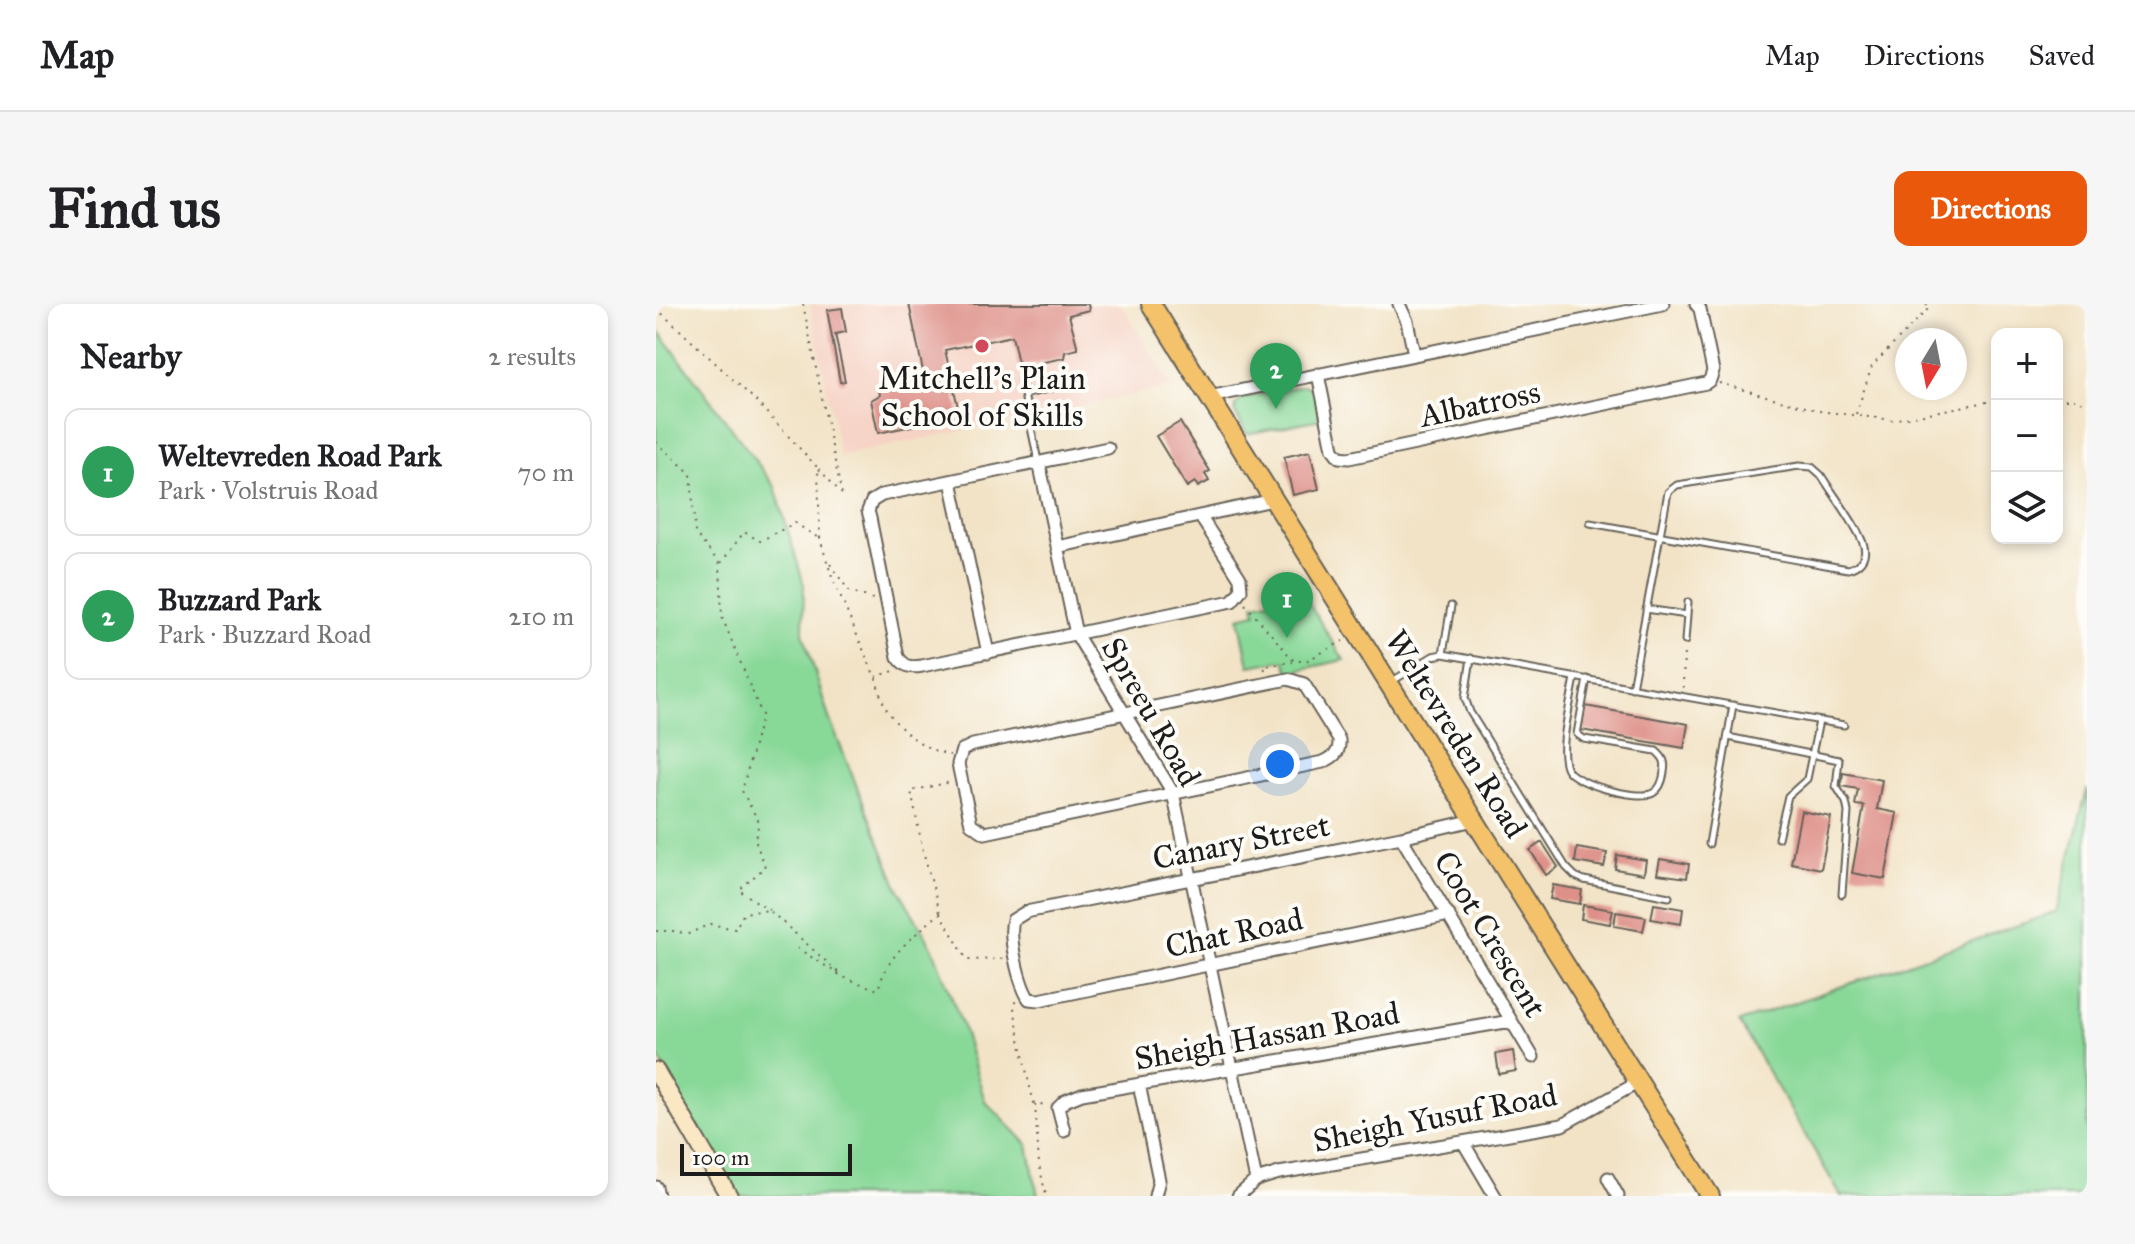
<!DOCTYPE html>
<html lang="en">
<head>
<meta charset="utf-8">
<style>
  :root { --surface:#fff; --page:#f6f6f6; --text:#202124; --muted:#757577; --line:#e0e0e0; --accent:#ea580c }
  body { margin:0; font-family:"IM FELL Great Primer",serif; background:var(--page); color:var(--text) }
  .controls { position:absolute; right:24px; top:24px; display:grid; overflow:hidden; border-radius:16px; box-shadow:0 4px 12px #0003 }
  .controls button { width:72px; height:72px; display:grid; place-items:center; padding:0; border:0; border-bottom:2px solid var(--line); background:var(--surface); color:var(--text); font:40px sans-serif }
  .compass { position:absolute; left:1239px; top:24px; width:72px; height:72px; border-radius:50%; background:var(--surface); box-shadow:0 4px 12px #0003; rotate:190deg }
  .scale { position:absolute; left:24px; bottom:20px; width:172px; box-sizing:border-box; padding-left:8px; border:4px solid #1c1c1c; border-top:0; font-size:22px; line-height:28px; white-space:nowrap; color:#1c1c1c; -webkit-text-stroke:6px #fdfcf7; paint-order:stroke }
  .you { position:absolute; left:624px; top:460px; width:28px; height:28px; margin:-20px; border:6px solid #fff; border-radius:50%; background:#1a73e8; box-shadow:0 0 0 12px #1a73e833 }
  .badge { display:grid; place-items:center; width:52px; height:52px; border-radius:50%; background:var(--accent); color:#fff; font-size:26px; font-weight:700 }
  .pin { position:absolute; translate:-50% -66px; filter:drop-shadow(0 2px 4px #0008) }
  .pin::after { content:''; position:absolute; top:42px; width:28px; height:24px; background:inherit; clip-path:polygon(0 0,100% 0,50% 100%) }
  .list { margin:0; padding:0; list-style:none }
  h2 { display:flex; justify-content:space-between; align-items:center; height:104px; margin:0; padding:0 32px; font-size:34px }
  h2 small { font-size:26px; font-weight:400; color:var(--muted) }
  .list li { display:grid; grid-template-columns:52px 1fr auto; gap:24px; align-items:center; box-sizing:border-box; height:128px; margin:0 16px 16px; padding:0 16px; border:2px solid var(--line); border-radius:16px }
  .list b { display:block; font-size:30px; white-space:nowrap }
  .list p { margin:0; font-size:26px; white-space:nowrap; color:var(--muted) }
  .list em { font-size:26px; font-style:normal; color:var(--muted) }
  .icon { flex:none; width:44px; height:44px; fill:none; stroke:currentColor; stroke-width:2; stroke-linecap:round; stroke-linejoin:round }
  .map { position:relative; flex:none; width:1431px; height:892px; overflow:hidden; border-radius:16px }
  header { display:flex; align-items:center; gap:48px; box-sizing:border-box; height:112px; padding:0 40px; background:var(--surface); border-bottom:2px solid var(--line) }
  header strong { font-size:38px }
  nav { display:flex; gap:44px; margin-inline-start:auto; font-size:28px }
  .intro { display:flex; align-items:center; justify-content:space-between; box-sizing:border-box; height:192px; padding:0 48px }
  h1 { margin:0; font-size:56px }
  .button { padding:20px 36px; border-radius:16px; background:var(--accent); color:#fff; font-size:28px; font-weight:700 }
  main { display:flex; gap:48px; padding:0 48px }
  aside { flex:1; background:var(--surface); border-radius:16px; box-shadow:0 4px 12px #0003 }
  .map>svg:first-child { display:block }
</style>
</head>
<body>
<header>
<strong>Map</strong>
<nav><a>Map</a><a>Directions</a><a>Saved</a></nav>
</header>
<div class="intro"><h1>Find us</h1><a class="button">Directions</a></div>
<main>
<aside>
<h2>Nearby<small>2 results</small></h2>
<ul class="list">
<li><span class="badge" style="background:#2e9e5b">1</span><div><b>Weltevreden Road Park</b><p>Park · Volstruis Road</p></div><em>70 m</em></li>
<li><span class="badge" style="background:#2e9e5b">2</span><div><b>Buzzard Park</b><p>Park · Buzzard Road</p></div><em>210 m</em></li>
</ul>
</aside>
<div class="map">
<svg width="1431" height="892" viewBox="0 0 1431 892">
  <rect width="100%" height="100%" fill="#fdfcf7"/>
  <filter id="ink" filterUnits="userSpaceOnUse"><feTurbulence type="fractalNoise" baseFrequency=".0125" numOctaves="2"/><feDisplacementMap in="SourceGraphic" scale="16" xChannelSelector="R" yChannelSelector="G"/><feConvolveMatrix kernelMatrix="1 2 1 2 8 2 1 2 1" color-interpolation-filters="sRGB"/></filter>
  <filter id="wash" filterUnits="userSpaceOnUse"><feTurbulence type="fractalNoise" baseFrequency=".006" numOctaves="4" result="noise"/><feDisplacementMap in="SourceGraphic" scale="32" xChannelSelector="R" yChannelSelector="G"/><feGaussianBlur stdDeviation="1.8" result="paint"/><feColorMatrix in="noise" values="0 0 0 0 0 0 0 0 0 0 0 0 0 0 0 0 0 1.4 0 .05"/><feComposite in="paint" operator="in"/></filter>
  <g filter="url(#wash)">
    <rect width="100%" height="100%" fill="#f2e3c6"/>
    <!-- built -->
    <path fill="#f6d2c4" d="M154,0H465L516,83L184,152Z"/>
    <!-- green -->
    <path fill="#88d898" stroke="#527a5a" stroke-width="2" d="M0,23L119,183L148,281L147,329L173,414L242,584L277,645L307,723L329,797L372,841L382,892H83L33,810L0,748Z
      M649,81L659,87L665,115L591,130L579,109L580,101L587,94Z
      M647,290L688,356L633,368L628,356L593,362L583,313L600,309L598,300Z
      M1431,485V892H1185L1083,718L1400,608Z"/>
    <g id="blocks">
      <!-- building -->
      <path fill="#de8f88" d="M253,0H432L433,6L413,11L422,45L409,48L408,54L363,63L356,32L289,46L304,112L222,129L215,96L224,91L222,81L268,72Z
        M186,4L190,28L179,30L189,77L184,78L171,6Z
        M524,118L554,167L549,170L553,177L542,183L539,178L531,183L500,132Z
        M654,147L663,185L637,191L628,153Z
        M929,402L1032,420L1028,444L925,426Z
        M1187,469L1226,476L1221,505L1241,509L1229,575L1196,569L1208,502L1199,501L1202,485L1185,482Z
        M1145,507L1175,513L1165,565L1135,559Z
        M886,538L902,563L890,571L874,546Z
        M921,544L951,549L948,563L919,558Z
        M961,551L990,556L988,570L959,565Z
        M1004,555L1033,560L1031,574L1001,570Z
        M897,581L926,586L924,600L894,595Z
        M998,600L1027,605L1025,620L995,615Z
        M927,601L957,606L954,620L925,615Z
        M960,608L990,613L987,627L958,622Z
        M857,747L860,767L843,770L840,750Z"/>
    </g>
  </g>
  <g filter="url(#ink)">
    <use href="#blocks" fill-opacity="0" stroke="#676258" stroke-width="2"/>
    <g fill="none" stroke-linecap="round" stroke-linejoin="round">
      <!-- lane casing -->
      <g stroke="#676258" stroke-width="9">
        <path id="lane" d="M365,76L382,157
          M368,91L403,82
          M934,219L1192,265C1203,262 1211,254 1208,242C1203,224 1176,189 1165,171L1156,163L1143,162L1021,181L1012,188L976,384
          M990,305L1031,311
          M1029,337L1032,298
          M787,350L795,302
          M815,354L809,394L814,408L910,563L919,572L928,576L1013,593
          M919,373C916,395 901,446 911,465C919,480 983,497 997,489C1004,485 1007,476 1008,468C1010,458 1008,454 1000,447L928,435L921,430L931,375
          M735,378L777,352L787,350L1188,421
          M1072,433L1183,456L1180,482L1190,498L1192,508L1186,590
          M1122,534L1132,492L1151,475L1163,417
          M1053,540L1077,401"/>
      </g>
      <!-- street casing -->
      <g stroke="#676258" stroke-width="15">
        <path id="street" d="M743,0L751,17L758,50
          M662,70L677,145L683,153L693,154L1050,79L1054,76L1057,67L1044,5L1040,0
          M553,93L1007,0
          M452,144L226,191L216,197L212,207L214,214L242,353C249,363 255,364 266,362L576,297L585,286L584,274L544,212
          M383,158L420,330L517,489L600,876
          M295,177L332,349
          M401,243L617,196
          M632,375L648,380L683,436C684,449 678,453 667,458L329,529L315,520L302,460L306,446L317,441Z
          M745,533L877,753
          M793,611L383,696L373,695C363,680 352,633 357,616L370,608L745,533L818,516
          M483,780L503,876L499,892
          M408,827L402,804L409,797L426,790L855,717
          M807,838L839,892
          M952,874L962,892
          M0,883L2,892
          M582,892L600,876L623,869L906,821L983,778"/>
      </g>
      <!-- secondary casing -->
      <g stroke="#676258" stroke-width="20">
        <path id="secondary" d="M0,767L73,892"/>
      </g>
      <!-- primary casing -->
      <g stroke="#676258" stroke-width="22">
        <path id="primary" d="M495,0L1054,892"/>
      </g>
      <!-- path -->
      <path stroke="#676258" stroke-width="2" stroke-dasharray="2 6" stroke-linecap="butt" d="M147,0L185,187
        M0,4L97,94L161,163
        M1063,79L1164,107L1236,116L1341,96
        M1401,95H1420L1431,100
        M1200,110L1216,62L1274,3L1269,0
        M0,138L35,170L39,229L64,260L66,313L106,411L86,487L103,518L99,536L109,563L83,586L113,606
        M186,190L162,164L164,235L176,273L219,373L238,367
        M65,259L88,228L104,237L139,219L164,235
        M174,260L193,287L220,296
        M589,300L638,357H650L687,337
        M609,366L608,362L637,358
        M220,374C222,382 224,392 228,400C239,424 268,446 294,451
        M1027,384L1028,346
        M284,608L267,547L255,487L295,478
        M0,627H18L32,630L54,620L79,625L88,609L113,606L183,669
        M141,644L187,673L222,686C232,649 256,634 284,609L311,656L347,655
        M360,698L357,699C364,733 369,766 378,799L390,801
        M379,800L383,860L390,892"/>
      <!-- lane -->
      <use href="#lane" stroke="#fff" stroke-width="5"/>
      <!-- street -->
      <use href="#street" stroke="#fff" stroke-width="11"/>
      <!-- secondary -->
      <use href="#secondary" stroke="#fae7c3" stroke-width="16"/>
      <!-- primary -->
      <use href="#primary" stroke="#f3c26a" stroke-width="18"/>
    </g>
  </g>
  <!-- markers -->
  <circle fill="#d1495b" stroke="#fdfcf7" stroke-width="3" cx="326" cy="42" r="8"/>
  <g text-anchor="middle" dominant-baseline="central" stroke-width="8" stroke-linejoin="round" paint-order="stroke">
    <!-- poi labels -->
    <g font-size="32" fill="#1c1c1c" stroke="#fdfcf7">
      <text x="326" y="74">Mitchell's Plain<tspan x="326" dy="37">School of Skills</tspan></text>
    </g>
    <!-- street labels -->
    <g font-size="32" fill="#1c1c1c" stroke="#fdfcf7">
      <text transform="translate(824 100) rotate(-12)">Albatross</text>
      <text transform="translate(495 408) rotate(60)">Spreeu Road</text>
      <text transform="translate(800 430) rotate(58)">Weltevreden Road</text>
      <text transform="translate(585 538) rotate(-11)">Canary Street</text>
      <text transform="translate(578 629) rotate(-12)">Chat Road</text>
      <text transform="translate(834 630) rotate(59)">Coot Crescent</text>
      <text transform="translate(611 732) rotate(-10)">Sheigh Hassan Road</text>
      <text transform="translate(779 814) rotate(-11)">Sheigh Yusuf Road</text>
    </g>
  </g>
</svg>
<div class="controls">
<button>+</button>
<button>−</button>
<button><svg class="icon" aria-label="layers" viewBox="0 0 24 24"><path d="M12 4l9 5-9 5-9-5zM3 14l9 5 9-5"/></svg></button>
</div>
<svg class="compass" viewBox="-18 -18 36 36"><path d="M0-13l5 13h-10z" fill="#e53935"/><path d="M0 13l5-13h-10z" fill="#757577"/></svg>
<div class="scale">100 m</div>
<div class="you"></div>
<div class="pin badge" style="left:631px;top:334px;background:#2e9e5b">1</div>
<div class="pin badge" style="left:620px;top:105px;background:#2e9e5b">2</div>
</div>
</main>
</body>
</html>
